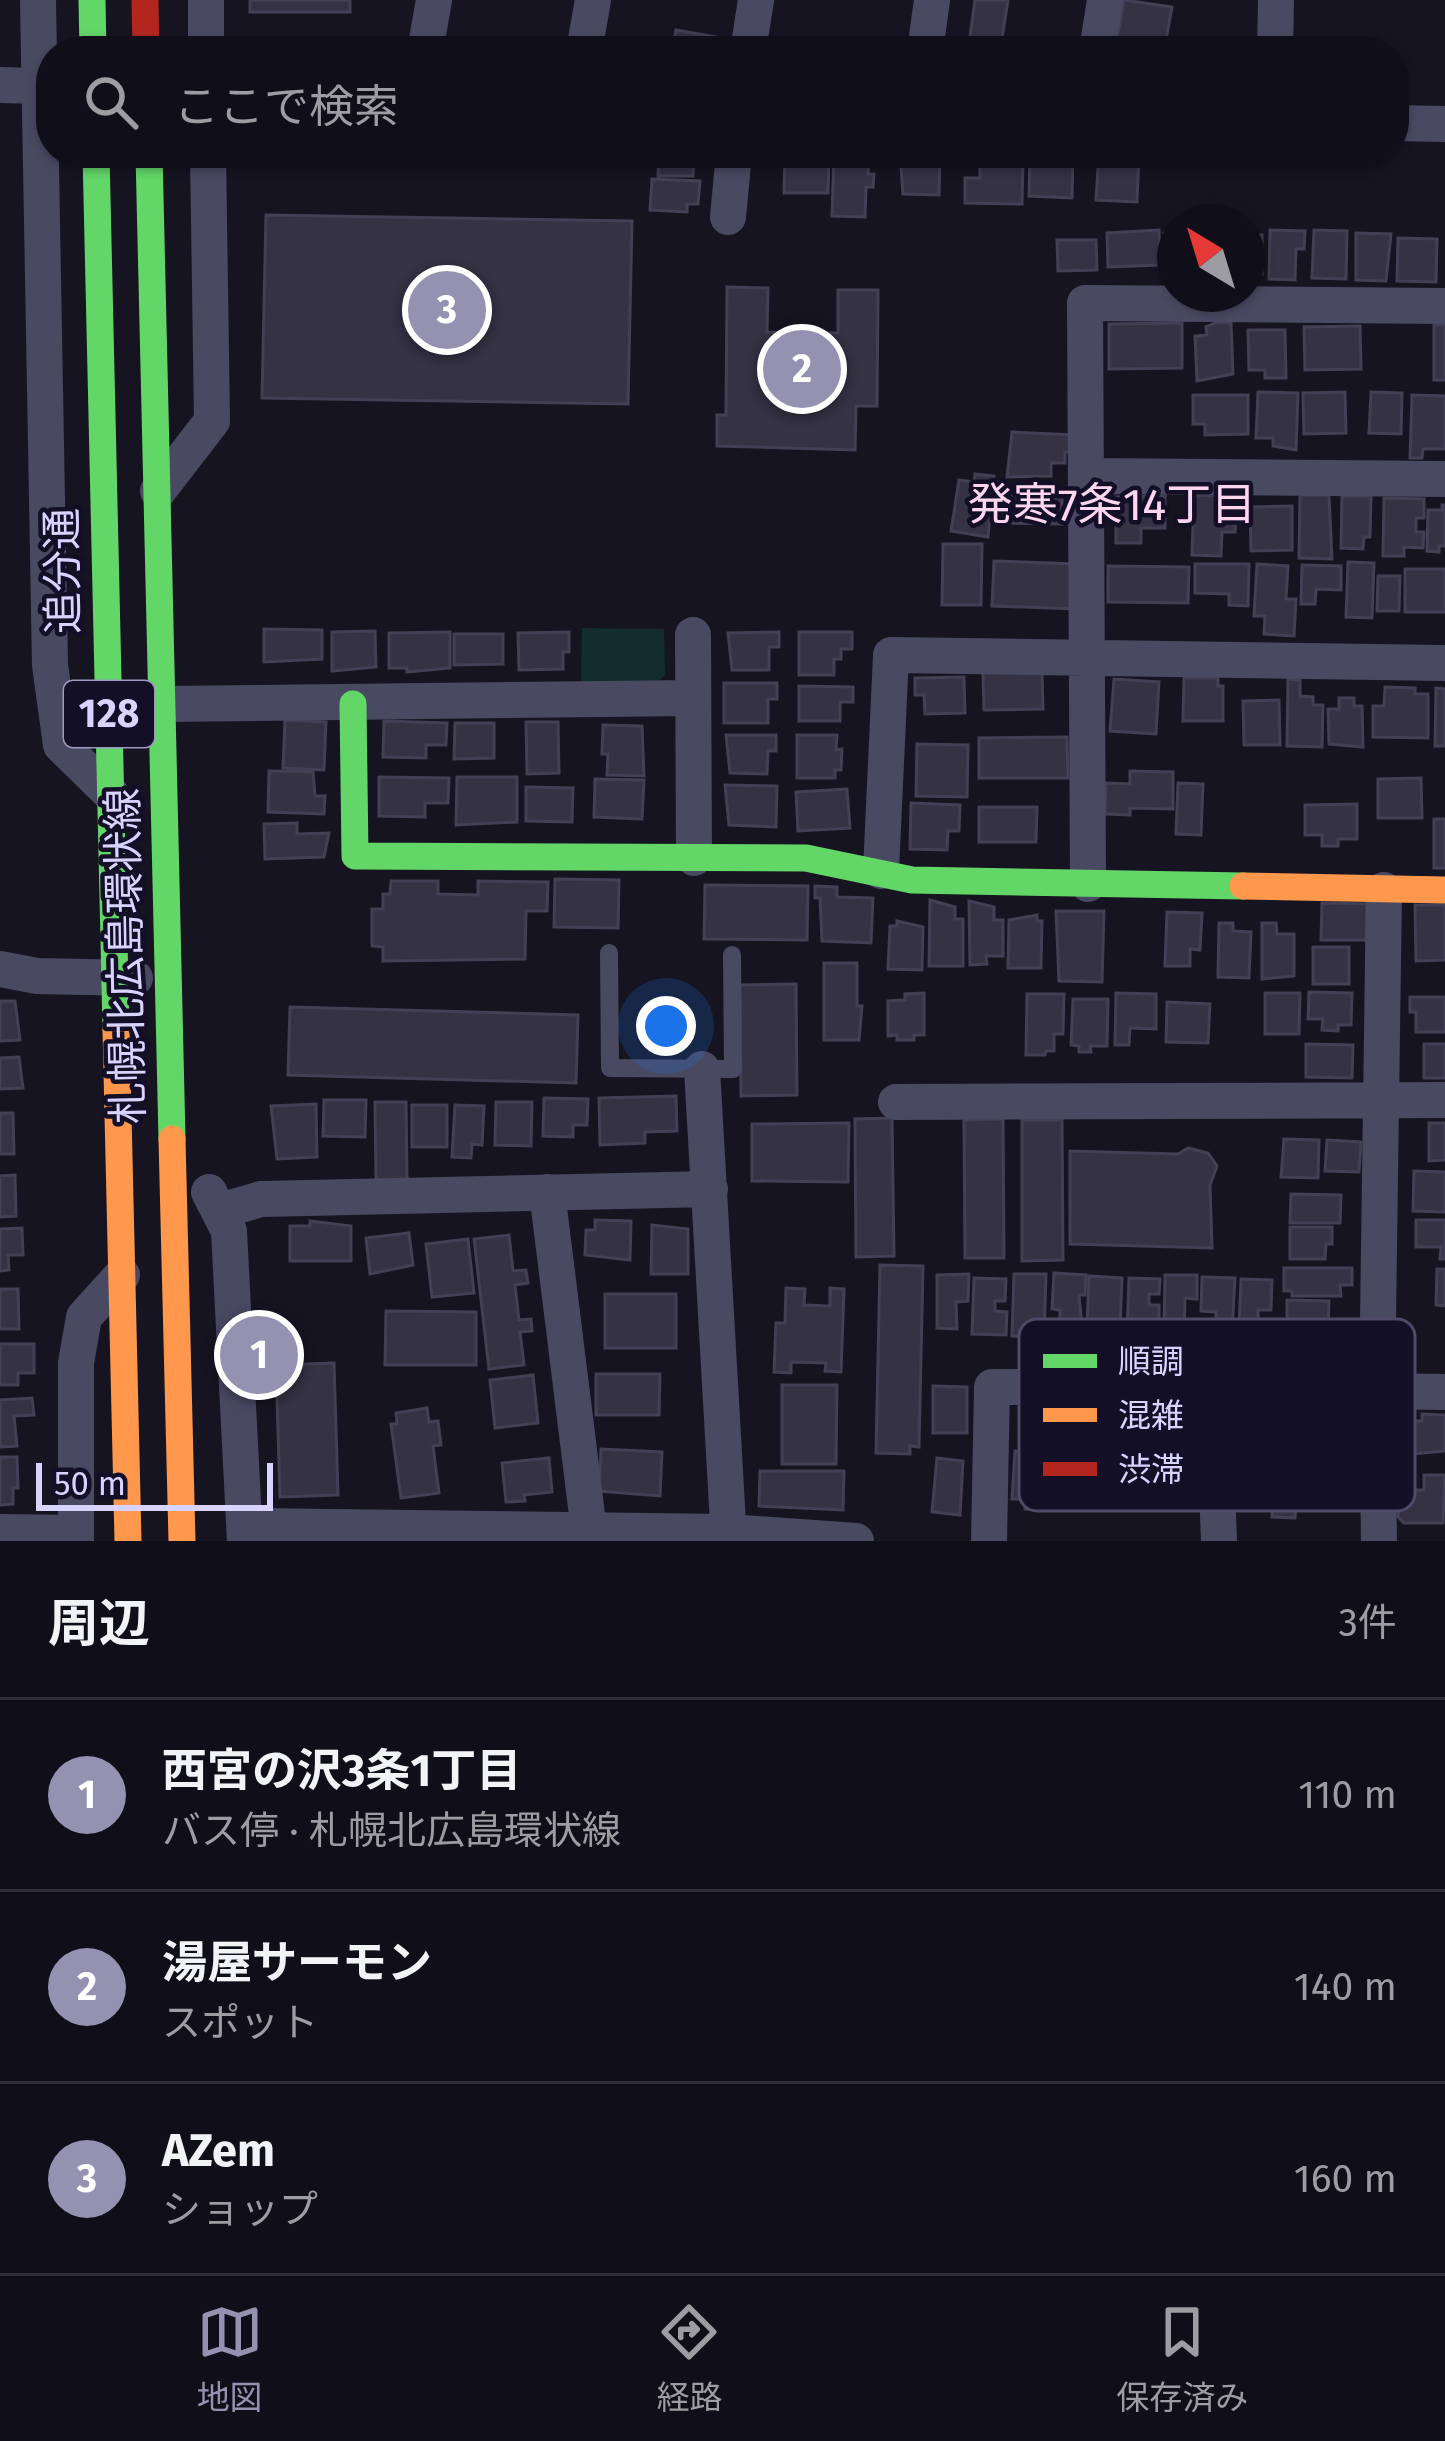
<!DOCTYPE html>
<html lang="ja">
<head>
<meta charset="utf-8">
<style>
  :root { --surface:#100f19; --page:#191822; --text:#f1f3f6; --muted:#9c9ca2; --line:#302f38; --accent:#9591b1 }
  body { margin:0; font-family:"Fira Sans","Noto Sans JP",sans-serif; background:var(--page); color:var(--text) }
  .compass { position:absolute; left:1157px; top:204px; width:108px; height:108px; border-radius:50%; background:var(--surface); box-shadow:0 3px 9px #0004; rotate:322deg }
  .scale { position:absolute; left:36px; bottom:30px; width:237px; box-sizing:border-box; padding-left:12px; border:6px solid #d9d4ff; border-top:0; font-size:33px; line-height:42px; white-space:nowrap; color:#d9d4ff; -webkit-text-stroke:9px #130f26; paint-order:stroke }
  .you { position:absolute; left:666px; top:1026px; width:42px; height:42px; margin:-30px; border:9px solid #fff; border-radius:50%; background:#1a73e8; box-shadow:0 0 0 18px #1a73e833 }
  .badge { display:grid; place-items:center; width:78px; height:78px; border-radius:50%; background:var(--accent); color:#fff; font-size:39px; font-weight:700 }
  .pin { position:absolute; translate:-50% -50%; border:6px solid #fff; box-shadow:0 3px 12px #0006 }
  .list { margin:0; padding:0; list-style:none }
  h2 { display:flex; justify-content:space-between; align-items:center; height:156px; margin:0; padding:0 48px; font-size:51px }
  h2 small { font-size:39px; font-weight:400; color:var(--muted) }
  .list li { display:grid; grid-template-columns:78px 1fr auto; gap:36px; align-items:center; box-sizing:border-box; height:192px; padding:0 48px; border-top:3px solid var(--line) }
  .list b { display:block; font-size:45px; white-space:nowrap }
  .list p { margin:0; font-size:39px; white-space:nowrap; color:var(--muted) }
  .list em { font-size:39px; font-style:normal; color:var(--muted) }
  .icon { flex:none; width:66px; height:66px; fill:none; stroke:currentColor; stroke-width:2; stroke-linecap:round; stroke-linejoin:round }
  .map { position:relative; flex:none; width:1445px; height:1541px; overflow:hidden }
  .search { position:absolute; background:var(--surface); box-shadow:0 3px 9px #0004; left:36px; right:36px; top:36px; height:132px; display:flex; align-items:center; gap:30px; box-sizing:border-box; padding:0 42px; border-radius:48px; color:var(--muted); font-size:45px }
  .sheet { height:732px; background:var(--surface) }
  nav { display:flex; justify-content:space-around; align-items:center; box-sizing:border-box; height:168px; border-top:3px solid var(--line); background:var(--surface); font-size:33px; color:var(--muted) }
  nav a { display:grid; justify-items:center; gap:6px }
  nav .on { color:var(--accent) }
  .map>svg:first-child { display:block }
</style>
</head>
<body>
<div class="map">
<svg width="1445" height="1541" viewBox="0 0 1445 1541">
  <rect width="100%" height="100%" fill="#161421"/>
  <!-- green -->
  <path fill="#132c2d" d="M582,628L664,629L665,675L655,684L581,683Z"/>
  <!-- building -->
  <path fill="#343243" stroke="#433f54" stroke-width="3" d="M250,0H350V12H250Z
    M975,0H1008L1000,51H968Z
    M1124,0L1172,7L1164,51H1115Z
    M676,30L722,38L720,51H672Z
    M345,38L346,51H275V39Z
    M659,153H694L693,176H658Z
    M785,153H829L828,193H784Z
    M834,153H869L868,174H874L873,187H866L865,217L832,216Z
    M900,153H940L939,195L903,194Z
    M1060,153H1073L1072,198L1029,196L1030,155Z
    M1099,153L1139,154L1137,202L1096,200Z
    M985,156L1023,162L1022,204L965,203V178H980V161L985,162Z
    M652,179L700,181L698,204H687V212L650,210Z
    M266,215L632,221L628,404L262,398Z
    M1159,230L1160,265L1108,267L1107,233Z
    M1270,230L1305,231L1304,249H1296L1295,280L1269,279Z
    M1314,230L1347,231L1346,279L1312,278Z
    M1175,232V272L1165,273L1164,233Z
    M1356,233L1391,234L1386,281L1356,280Z
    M1247,234L1262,235V274H1257L1256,281L1247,280Z
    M1398,238L1437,239L1436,282L1397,281Z
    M1057,240H1096L1097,270L1058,271Z
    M727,287L768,288L767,332L838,333V290H878L877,406H856L855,450L717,446V415H726Z
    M1231,322L1233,374L1197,381L1195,336L1207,335L1206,327L1215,323Z
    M1182,323V368L1109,369V324Z
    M1434,325H1445V380H1434Z
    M1360,326L1361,369L1305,370L1304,327Z
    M1248,330H1285L1286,378H1265V370H1249Z
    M1258,392L1298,393L1296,450L1273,446V438H1256Z
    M1345,392L1346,433L1304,434L1303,393Z
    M1371,392L1402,393L1401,434L1369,433Z
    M1193,395H1248V434L1205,435V424H1193Z
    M1412,395L1445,396V449H1423L1422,458H1410Z
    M1012,432L1075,435V452H1065V463H1051V476L1007,477Z
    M975,474L994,476L988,537L951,531L959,480L974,482Z
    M1002,488L1062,489V524L1001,523Z
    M1194,495L1236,496L1235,532H1222L1221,556L1192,555Z
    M1300,495H1329L1332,559L1299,558Z
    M1165,496V528H1141V543H1116V497Z
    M1342,496H1371L1370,537H1364L1363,549L1341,548Z
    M1384,498L1424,499V518H1416V532H1424L1423,548L1404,547V556H1383Z
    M1442,505H1445V546H1439V552L1427,551L1428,510H1442Z
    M1292,506V550L1251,551L1250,507Z
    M943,544H982L981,605H942Z
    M994,561L1077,564L1075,609L992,606Z
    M1348,562L1374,563L1372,618L1346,617Z
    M1195,564H1249L1248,606L1229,605V594L1195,593Z
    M1257,564L1288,566L1286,599H1296L1294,636L1264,634L1265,616H1254Z
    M1302,565L1341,566V590L1316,589L1315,604H1301Z
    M1108,566L1189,567L1188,603L1108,602Z
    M1405,569H1445V612H1405Z
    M1378,576H1400L1399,611H1377Z
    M264,629L322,630V659L264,662Z
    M375,631L376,667L332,671V632Z
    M450,632V668L407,672V668H389V633Z
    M569,632V652H563V669L519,670L518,633Z
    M779,632V647H769V670H732L728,633Z
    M799,632H852V649H841V659H834V675H799Z
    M454,634H503V664L454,665Z
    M1042,672L1043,709L984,710L983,673Z
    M964,677L965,713L925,714L924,695H915V678Z
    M1184,678H1218V686H1223V721H1183Z
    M1114,679L1159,682L1156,734L1110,731Z
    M1288,679L1300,680V696L1313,697V705H1323L1322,747L1287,746Z
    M724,683H777V699H768V723H724Z
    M799,686L853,687V702H840V721H799Z
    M1385,687L1415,688V694H1428V738L1373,737V706H1384Z
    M1436,688L1445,689V746H1435Z
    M1339,698H1354V706H1362L1363,747L1329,744L1328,709H1339Z
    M1279,700L1280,745H1244L1243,701Z
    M285,720L326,722L324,770L283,768Z
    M384,721L447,723L446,745H426V758L383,757Z
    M526,722H558L559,773L527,774Z
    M455,723H494V758L454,759Z
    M603,725L642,726L644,776L607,775L608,754H602Z
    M726,735H776V751H768L767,774L730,773Z
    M797,735H837L836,750L842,749L841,770H835V778H797Z
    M1067,737L1068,778H979V738Z
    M917,744L968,745L967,797L916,796Z
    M269,771L313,772L315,796H325L324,814L268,812Z
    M1130,771L1173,772V809L1130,808V815L1105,814L1106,783L1130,784Z
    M379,777L449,778L448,803H425V817L379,816Z
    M457,777H517V822L456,825Z
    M1421,778L1422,818H1378V779Z
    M595,779L644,780L642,819L594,817Z
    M1178,783L1203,784L1201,835L1176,834Z
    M725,785L777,786L776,827L729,825Z
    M526,787L573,788L572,822L526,821Z
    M847,789L850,828L798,831L796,792Z
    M911,803L960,805L959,831H948L947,850L910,849Z
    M1357,804V839H1338V846H1322V835H1305V805Z
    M979,807H1037L1036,842H979Z
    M1434,819H1445V868H1434Z
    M297,823V834L329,833L324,857L265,859L264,824Z
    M555,879L619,880L618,928L554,927Z
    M391,881H438V894L478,895V881L548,882L547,911H526L525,959L383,961V947L372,946V909H383V894H390Z
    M705,885L808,886L807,940L704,939Z
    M815,886L837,887V897L873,898L871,943L822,941L820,898H815Z
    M930,900L955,907V919H963V966H929Z
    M969,901L994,907V920H1003V956H986L987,964L970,965Z
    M1322,903L1367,904L1366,940H1321Z
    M1415,905H1445V960L1416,961Z
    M1056,911H1104L1102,982L1059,981Z
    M1167,912L1202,913L1200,950L1190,949V966H1165Z
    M1037,915V921H1042L1041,968H1008L1009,920Z
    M897,921L923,927L922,970L888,969L890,926H897Z
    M1219,923H1233V931L1251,932L1249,978L1218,977Z
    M1262,923H1276L1277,934H1294V976L1262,979Z
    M1313,947H1349V984H1313Z
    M824,963H857V1006H862L859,1040H824Z
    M796,984L797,1095L741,1096L740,985Z
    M1309,992L1352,993L1351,1025H1338V1031L1322,1030L1323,1019H1308Z
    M924,993V1035H914V1040H897V1035L888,1036V1001L905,1000V994Z
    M1116,993L1156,994V1029L1130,1028L1129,1045H1115Z
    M1265,993H1300L1299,1034H1265Z
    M1027,994H1064L1063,1034H1054V1051H1046L1045,1055H1026Z
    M1410,997H1445V1032H1416V1012H1410Z
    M1073,999H1108L1107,1046H1090L1091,1052H1079V1046L1071,1045Z
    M0,1001H15L20,1040L0,1041Z
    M1167,1002L1210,1004L1208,1043L1166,1042Z
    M290,1007L578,1015L576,1083L288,1075Z
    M1306,1044L1353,1045L1352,1078L1306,1077Z
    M1424,1044H1445V1078H1424Z
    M19,1057L23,1088L0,1089V1058Z
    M676,1096L677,1131L645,1132V1143L600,1145L599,1098Z
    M544,1098L588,1099L587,1125H573V1137L543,1136Z
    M324,1100H366L365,1137L323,1136Z
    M375,1102H406L407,1179L376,1180Z
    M496,1102H532L531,1146L495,1145Z
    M316,1104L317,1157L277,1159L271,1106Z
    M412,1105H447V1147H412Z
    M455,1105L484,1106L482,1145L472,1144L471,1158L452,1157Z
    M0,1113H13L14,1154H0Z
    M892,1118L894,1256L856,1257L855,1119Z
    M1003,1119L1004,1258H965L964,1120Z
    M1022,1120H1062L1063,1260L1022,1261Z
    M849,1123L848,1182L752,1181V1124Z
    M1429,1123H1445V1160L1429,1161Z
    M1284,1139L1319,1140L1318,1178L1281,1177Z
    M1327,1140L1361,1142L1359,1172L1325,1171Z
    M1188,1148L1208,1153L1217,1166L1210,1185L1212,1248L1070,1244V1151L1178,1154Z
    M1414,1171L1445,1172V1212L1413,1211Z
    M15,1175L16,1216L0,1217V1176Z
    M1291,1194L1341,1195L1340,1223H1290Z
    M595,1220L631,1221L630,1260L585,1255L586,1230H595Z
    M1416,1220H1445V1259H1440L1441,1247H1416Z
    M310,1221L351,1226V1261H290V1226H310Z
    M652,1225L688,1229V1274H651Z
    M1290,1227H1332V1244H1326L1325,1259H1290Z
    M22,1228L23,1255H8L9,1270L0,1271V1229Z
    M409,1233L413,1265L370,1274L366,1238Z
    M509,1235L513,1271L526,1270L528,1283L515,1285L519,1320L531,1319L532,1331L520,1332L524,1365L489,1369L474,1239Z
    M468,1239L474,1293L432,1297L426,1244Z
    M880,1265L923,1266L919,1447L910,1446V1454L876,1453Z
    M1284,1268H1352V1285H1340L1341,1296H1292V1291H1284Z
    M1437,1269H1445V1306L1436,1305Z
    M1054,1273L1086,1275L1085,1295H1079L1082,1328L1060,1327V1310L1052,1309Z
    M969,1274L968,1301L956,1302L957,1329L937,1328V1275Z
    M1014,1274H1046L1044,1338L1012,1336Z
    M1165,1275H1197V1299L1185,1298L1184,1333L1164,1332Z
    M1089,1276L1122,1278L1120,1329L1087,1328Z
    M1202,1277L1235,1278L1232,1331H1215L1216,1312L1201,1311Z
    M974,1278L1006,1279L1005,1301H995V1311L1007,1312L1006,1335L972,1334Z
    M1129,1278L1160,1279L1159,1294H1149V1305H1159V1321H1146L1145,1336L1127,1335Z
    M1241,1279L1272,1280L1271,1310H1258V1328L1239,1327Z
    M786,1288L805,1289L804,1305L830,1306V1288L844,1289L841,1372L825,1371L826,1363L791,1362V1373L774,1372L776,1323H785Z
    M0,1289H18L19,1329H0Z
    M605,1294H676V1348H605Z
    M1287,1300L1329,1301L1328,1327L1287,1326Z
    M386,1311L476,1312V1365H385Z
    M0,1344H34V1373H18V1385H0Z
    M334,1363L338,1495L280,1497L276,1365Z
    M596,1374H660L659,1415H596Z
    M533,1375L538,1423L495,1428L490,1380Z
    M782,1385H837L836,1464H782Z
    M933,1386L967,1387V1433H933Z
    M32,1398L34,1415L14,1416L17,1446L0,1447V1400Z
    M427,1408L429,1422L438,1421L441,1445L433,1446L439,1493L401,1498L391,1424H397L396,1413Z
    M1422,1414L1445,1415V1451L1400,1455L1401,1421H1422Z
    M601,1449L662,1452L660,1496L599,1491Z
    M1015,1451L1044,1453L1042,1510L1025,1509L1026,1499H1012Z
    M0,1457H17L18,1488H13V1504L0,1505Z
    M549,1458L552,1492L524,1495L525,1501L506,1502L502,1463Z
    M937,1458L963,1461L960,1515L932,1512Z
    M1274,1461L1334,1464L1332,1503L1296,1502L1295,1518L1272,1517Z
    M760,1471H844L843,1510L759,1506Z
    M1424,1475H1445L1443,1523H1404L1398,1517L1399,1490H1424Z"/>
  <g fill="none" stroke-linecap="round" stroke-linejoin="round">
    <!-- lane -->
    <path stroke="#4a4962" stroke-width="18" d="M609,953L610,1068L733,1069L732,955"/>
    <!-- street -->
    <path stroke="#4a4962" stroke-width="36" d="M38,0L50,665L61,745L111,794
      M206,0V51
      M425,51L434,0
      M584,51L593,0
      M748,51L756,0
      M925,51L932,0
      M1097,51L1105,0
      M1275,51L1276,0
      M0,85L39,86
      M1394,123L1445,124
      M728,217L734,153
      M1087,476L1445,479
      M158,491L212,421L208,153
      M693,635L694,858
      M162,704L693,698
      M881,871L891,655L1445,663
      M1088,884L1085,303L1445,306
      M0,969L37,976L135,978
      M702,1069L729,1541
      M896,1102L1445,1100
      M209,1192L229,1231L245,1541
      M547,1192L589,1531
      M220,1211L261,1199L710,1189
      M1377,1391L1445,1392
      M246,1526L728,1532L856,1541
      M0,1532L76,1533
      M76,1541V1363L84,1317L122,1275
      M989,1541L992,1387L1213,1386L1219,1541
      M1379,1541L1377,1391L1384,890"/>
    <!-- fast -->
    <path stroke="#63d668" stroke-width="27" d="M92,0L93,51
      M96,153L116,1029
      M149,153L172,1139
      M353,704L355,856L806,858L912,880L1243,886"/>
    <!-- slow -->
    <path stroke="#ff974d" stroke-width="27" d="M1243,886L1445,890
      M116,1029L128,1541
      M172,1139L182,1541"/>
    <!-- jam -->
    <path stroke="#b3261e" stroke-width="27" d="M145,0L146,51"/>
  </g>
  <g text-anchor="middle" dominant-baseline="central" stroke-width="9" stroke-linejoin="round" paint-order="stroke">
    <!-- shield labels -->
    <rect fill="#130f26" stroke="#9e99be" stroke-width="3" x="64" y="681" width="90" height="66" rx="9"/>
    <g font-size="39" font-weight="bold" fill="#d9d4ff">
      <text x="109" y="714">128</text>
    </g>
    <!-- street labels -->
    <g font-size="42" fill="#d9d4ff" stroke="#130f26">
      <text transform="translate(63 571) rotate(-91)">追分通</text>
      <text transform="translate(126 956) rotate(-91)">札幌北広島環状線</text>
    </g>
    <!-- neighbourhood labels -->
    <g font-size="45" fill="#ffd6f0" stroke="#130f26">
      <text x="1112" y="505">発寒7条14丁目</text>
    </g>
  </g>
  <!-- legend -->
  <rect x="1019" y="1319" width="396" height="192" rx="18" fill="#130f26" stroke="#4e4a67" stroke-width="3"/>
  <rect x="1043" y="1354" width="54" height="14" fill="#63d668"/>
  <rect x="1043" y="1408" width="54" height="14" fill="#ff974d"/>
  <rect x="1043" y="1462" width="54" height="14" fill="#b3261e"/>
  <g font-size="33" fill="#d9d4ff">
    <text x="1118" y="1373">順調</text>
    <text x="1118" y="1427">混雑</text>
    <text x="1118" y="1481">渋滞</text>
  </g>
</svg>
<svg class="compass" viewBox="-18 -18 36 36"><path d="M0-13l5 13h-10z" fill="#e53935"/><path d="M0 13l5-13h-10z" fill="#9c9ca2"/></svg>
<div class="scale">50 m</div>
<div class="you"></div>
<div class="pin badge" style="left:259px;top:1355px">1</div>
<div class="pin badge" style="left:802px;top:369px">2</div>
<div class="pin badge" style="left:447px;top:310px">3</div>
<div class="search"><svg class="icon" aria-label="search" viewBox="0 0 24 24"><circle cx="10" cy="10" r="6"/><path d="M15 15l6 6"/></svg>ここで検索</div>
</div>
<section class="sheet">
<h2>周辺<small>3件</small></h2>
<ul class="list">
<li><span class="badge">1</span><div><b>西宮の沢3条1丁目</b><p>バス停 · 札幌北広島環状線</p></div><em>110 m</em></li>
<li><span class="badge">2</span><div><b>湯屋サーモン</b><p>スポット</p></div><em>140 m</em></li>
<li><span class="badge">3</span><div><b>AZem</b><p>ショップ</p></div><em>160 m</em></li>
</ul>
</section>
<nav>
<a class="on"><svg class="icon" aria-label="map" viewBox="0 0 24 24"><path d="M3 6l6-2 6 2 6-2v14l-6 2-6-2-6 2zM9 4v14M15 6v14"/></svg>地図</a>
<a><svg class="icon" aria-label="directions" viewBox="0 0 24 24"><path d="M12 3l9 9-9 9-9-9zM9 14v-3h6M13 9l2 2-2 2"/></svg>経路</a>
<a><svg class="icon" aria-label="saved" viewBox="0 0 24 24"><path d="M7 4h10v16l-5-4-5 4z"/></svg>保存済み</a>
</nav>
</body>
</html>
